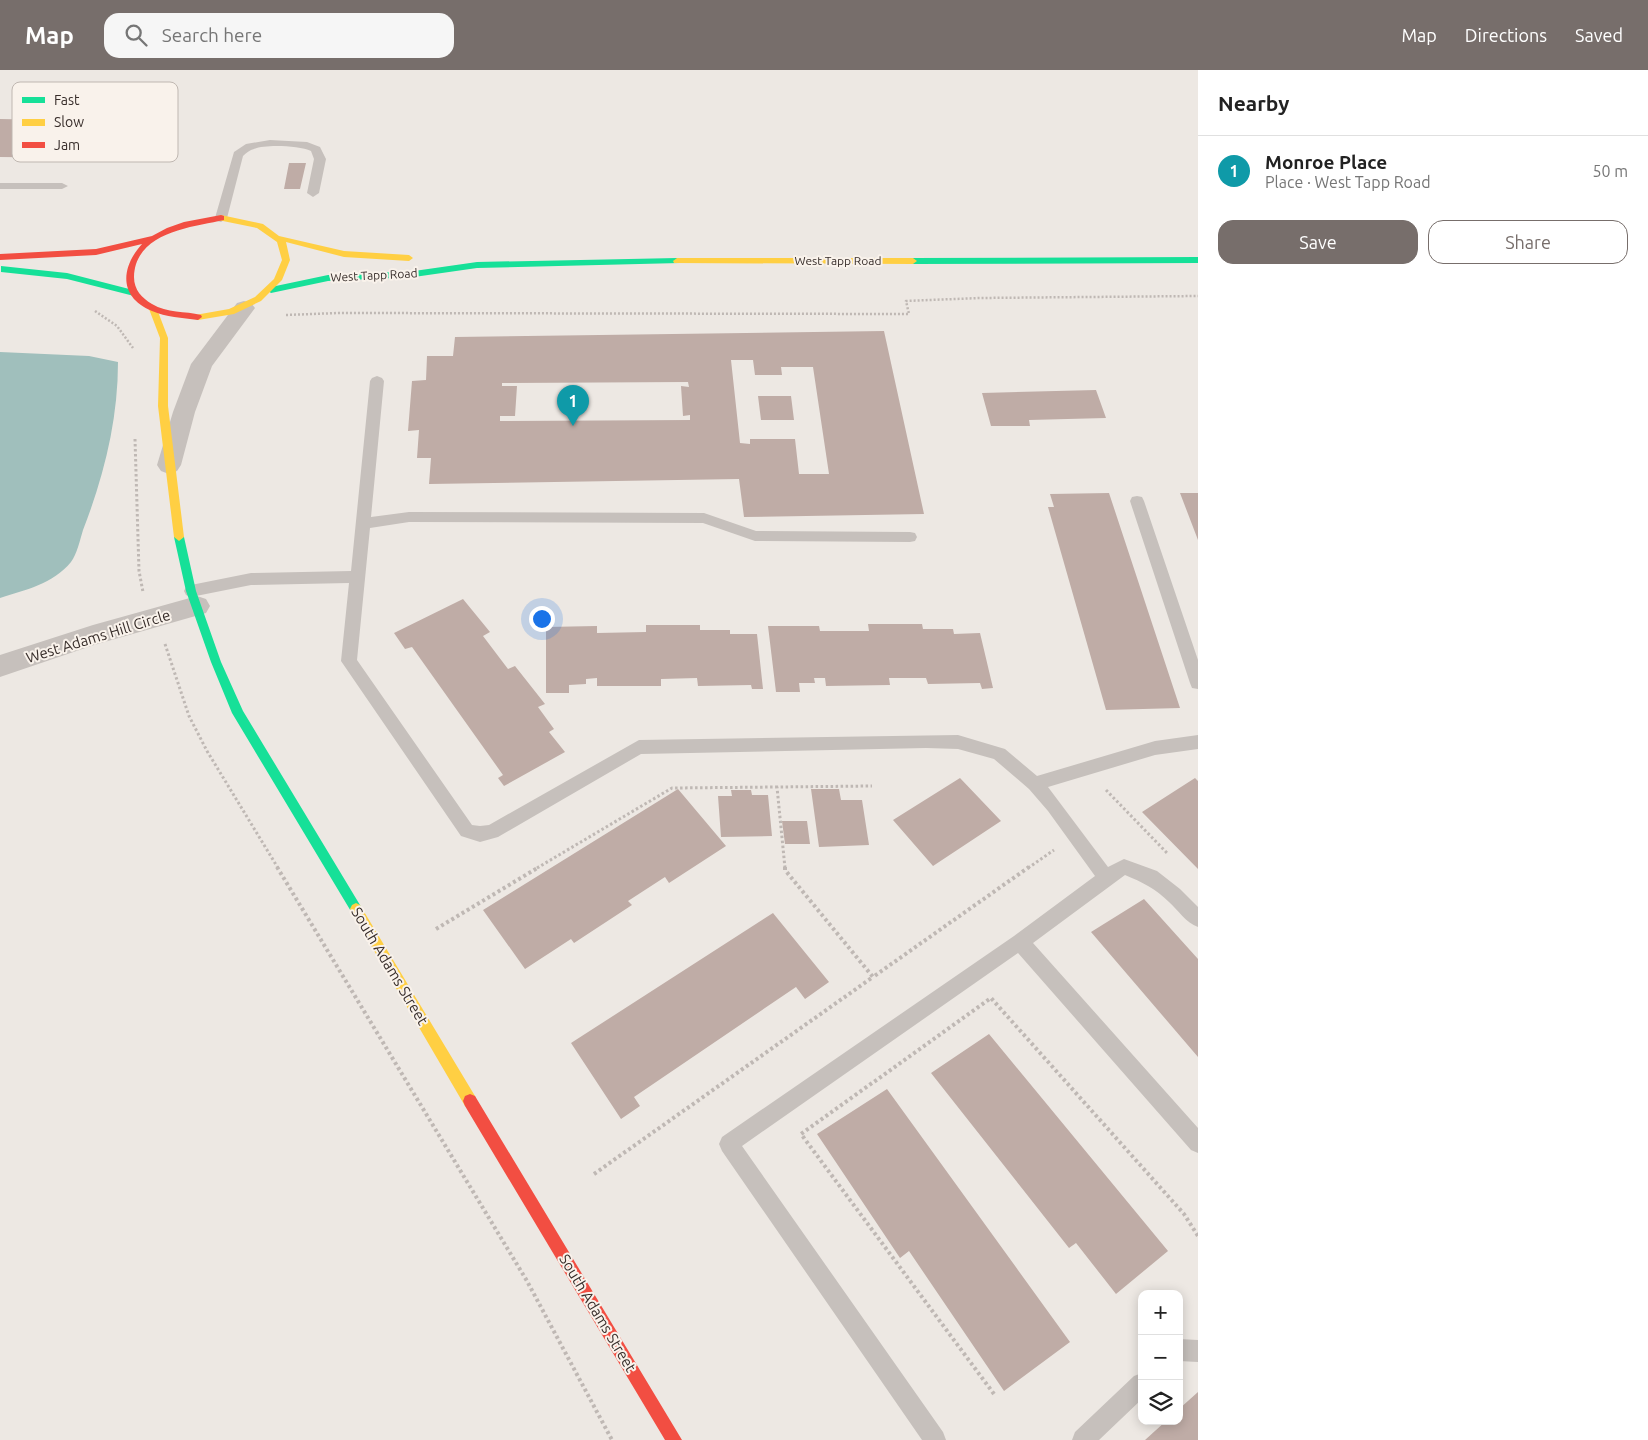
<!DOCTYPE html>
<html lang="en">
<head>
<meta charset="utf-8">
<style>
  :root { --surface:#fff; --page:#f6f6f6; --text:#222; --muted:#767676; --line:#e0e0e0; --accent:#776e6b }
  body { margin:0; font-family:Ubuntu,sans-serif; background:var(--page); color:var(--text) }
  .controls { position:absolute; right:15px; bottom:15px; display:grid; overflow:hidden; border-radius:10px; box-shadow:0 2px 12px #0003 }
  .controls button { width:45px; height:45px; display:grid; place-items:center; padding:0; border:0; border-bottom:1px solid var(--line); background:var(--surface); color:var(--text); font:25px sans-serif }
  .you { position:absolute; left:541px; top:548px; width:18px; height:18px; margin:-12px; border:4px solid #fff; border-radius:50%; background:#1a73e8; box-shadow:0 0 0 8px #1a73e833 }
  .badge { display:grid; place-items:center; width:32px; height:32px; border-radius:50%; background:var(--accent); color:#fff; font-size:16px; font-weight:700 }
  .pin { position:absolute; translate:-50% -41px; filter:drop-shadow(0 1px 2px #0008) }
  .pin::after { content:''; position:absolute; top:26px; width:18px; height:15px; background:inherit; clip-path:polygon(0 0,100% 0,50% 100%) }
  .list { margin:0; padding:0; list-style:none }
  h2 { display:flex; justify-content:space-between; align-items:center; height:65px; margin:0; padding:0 20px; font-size:21px }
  h2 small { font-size:16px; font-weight:400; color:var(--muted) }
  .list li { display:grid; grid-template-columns:32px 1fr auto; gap:15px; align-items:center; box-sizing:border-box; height:70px; padding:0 20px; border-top:1px solid var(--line) }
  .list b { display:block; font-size:19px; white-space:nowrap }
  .list p { margin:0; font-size:16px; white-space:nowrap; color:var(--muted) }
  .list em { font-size:16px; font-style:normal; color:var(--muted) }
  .actions { display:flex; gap:10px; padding:15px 20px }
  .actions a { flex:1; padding:11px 0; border:1px solid var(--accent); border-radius:15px; text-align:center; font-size:18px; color:var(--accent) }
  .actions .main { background:var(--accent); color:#fff }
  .icon { flex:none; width:28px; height:28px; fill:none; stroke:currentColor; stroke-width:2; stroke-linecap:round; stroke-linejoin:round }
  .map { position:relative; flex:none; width:1198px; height:1370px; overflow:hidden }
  header { display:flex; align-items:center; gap:30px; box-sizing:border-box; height:70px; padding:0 25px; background:var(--accent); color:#fff }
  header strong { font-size:24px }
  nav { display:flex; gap:28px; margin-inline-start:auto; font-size:18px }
  .search { width:350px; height:45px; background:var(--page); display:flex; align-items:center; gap:12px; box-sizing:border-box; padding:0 18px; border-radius:15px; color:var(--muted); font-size:19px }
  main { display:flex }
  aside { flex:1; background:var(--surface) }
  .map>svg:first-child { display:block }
</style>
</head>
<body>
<header>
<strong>Map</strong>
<div class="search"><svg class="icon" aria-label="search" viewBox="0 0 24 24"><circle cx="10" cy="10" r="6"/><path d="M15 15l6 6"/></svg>Search here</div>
<nav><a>Map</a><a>Directions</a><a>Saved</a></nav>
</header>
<main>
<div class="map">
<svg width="1198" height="1370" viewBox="0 0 1198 1370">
  <rect width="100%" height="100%" fill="#ede8e3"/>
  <!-- water -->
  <path fill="#a0bfbc" d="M0,282L89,286L118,292C118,350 104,406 83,460C80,470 77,484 71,492C53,514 25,520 0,528Z"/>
  <!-- building -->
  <path fill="#bfaca6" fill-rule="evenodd" d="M0,49L107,51L91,88L0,87Z
    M289,93H306L300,119H284Z
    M884,261L924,444L744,447L739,409L429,414L431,388H417L419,360L408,361L412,311L426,310L427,286H453L455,267ZM731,290H753L755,305H782L781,297H813L829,404H799L795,369H750V374L740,373ZM688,312L689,317L681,316L683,346L690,345V350L500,351V346H515L517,316H502V313Z
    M1096,320L1106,348L1029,350L1030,356H991L982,323Z
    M758,326H791L794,350H761Z
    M1109,423L1180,638L1106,640L1048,437H1054L1050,424Z
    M1180,423H1198V470Z
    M463,529L490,562L483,566L508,599L515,596L545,634L538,637L554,659L549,662L565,682L504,716L498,708L503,705L412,577L405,579L394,563Z
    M868,554H922L923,559H953L954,564L980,563L993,618L982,619L980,613L928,614L926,608H889L890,615L826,616L825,608H814L815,613H799L800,622H776L768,556H819L820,561H869Z
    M646,555H700V560H730V564H757L763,619H752L751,615L698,616L697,608L661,609V616H597V608L586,609V614L569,615V623H546V557L597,556V563L646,562Z
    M960,708L1001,751L933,796L893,750Z
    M1195,708L1198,711V799L1142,742Z
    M678,719L726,776L669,813L665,807L628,831L632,835L574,873L571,869L525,899L483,840Z
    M811,719H839L841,730H862L869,775L819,777Z
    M731,720H751L752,725H768L772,766L721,767L718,726H732Z
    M782,751H807L810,774H785Z
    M1144,829L1198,889V987L1091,862Z
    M773,843L829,912L805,929L796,917L634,1027L640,1036L621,1049L571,973Z
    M989,964L1168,1181L1116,1224L1076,1173L1069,1178L931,1003Z
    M887,1019L1070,1272L1004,1321L909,1181L900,1188L817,1064Z
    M1198,1322V1370H1145L1166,1351H1179V1339Z"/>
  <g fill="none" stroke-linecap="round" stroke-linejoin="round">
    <!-- path-far2 -->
    <path stroke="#bfb8b4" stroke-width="2.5" stroke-dasharray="2 2" stroke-linecap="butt" d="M95,241L117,256L133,278
      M286,245L338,243L909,244L906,231L979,228L1198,226"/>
    <!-- path-far1 -->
    <path stroke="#bfb8b4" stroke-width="3" stroke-dasharray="2.5 2.5" stroke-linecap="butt" d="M135,369L139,501L143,522
      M165,574L189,646L207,681L278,798
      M1106,720L1168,784
      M537,798L672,718L777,717
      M785,798L777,717L872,716
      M1028,798L1054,780"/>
    <!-- path -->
    <path stroke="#bfb8b4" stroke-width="4" stroke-dasharray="3 3" stroke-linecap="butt" d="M277,797L527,1211L612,1370
      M785,797V800L873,907L1029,797
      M436,859L539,797
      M594,1104L873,907
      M994,1324L801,1064L991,928L1184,1144L1198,1166"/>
    <!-- lane -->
    <path fill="#c6c0bc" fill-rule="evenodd" d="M270,70L307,72L320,77L326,89L319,123L313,127L307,123L314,89L311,81C299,76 267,74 254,79C250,80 246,83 243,86L227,148L221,152L217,151L215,148L234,82L246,74Z
      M0,113H62L68,116L62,119H0Z
      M377,306L382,308L384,311L371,447L409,442L704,443L756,461L910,462L915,463L917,467L915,471L910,472L755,471L703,453L409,452L370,458L357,590L472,755L480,756L489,755L639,670L958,665L1005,679L1037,706L1155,671L1198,665V679L1155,685L1048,717L1108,797L1124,789L1157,801L1180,819L1198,837V857C1186,853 1178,840 1169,832C1156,819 1142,812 1125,805L1033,873L1198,1058V1083L1191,1080L1018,883L742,1076L943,1362L946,1370H922L722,1081L719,1074L722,1067L1014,866L1095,806L1048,741L1029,719L994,689L958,679L926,678L641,684L498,767L480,772L461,766L341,591L349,513L251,515L191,527L186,525L184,521L186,517L191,515L251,503L351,501L370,311L372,308Z
      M1137,426L1142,427L1144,431L1198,590V619L1192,618L1190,613L1130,431L1132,427Z
      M1179,1269L1198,1270V1292L1179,1291Z
      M1142,1303V1329L1099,1370H1072L1075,1362L1134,1306Z"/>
    <!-- street -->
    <path fill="#c6c0bc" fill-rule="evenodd" d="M244,231L251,233L255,238L212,296L195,342L181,395L177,401L169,404L161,401L157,395L173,342L191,294L237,233Z
      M197,526L206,529L210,536L206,543L94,575L0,607V585L93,555Z"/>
    <!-- fast -->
    <path fill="#16e098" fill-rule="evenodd" d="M1198,187V193L913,194L909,191L913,188Z
      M677,188L681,191L680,193L477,198L414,207L328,211L271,223L267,220L271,217L328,205L414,201L477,192Z
      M1,196L67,203L137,221L138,223L134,226L67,209L1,202Z
      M179,463L184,467L196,521L221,592L243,641L360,835L362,839L360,843L356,845L352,843L232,643L211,592L186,521L174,467Z"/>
    <!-- slow -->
    <path fill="#ffcf43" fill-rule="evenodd" d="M221,145L263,154L279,166L344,181L409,185L413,188L409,191L344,187L286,172L290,190L282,210L261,231L234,244L198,250L195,249V245L229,239L255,227L274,209L282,190L277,172L257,158L218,150V146Z
      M677,188H913L917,191L913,194L674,193L673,191Z
      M153,236L157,239L168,268V336L184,467L179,471L174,467L158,336L160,268L149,239Z
      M356,833L360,835L475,1026L477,1031L475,1036L470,1038L465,1036L352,843L350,839L352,835Z"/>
    <!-- jam -->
    <path fill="#f24e42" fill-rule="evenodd" d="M221,145L224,146V150C192,157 135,162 134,207C134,220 142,228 152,234C167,243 185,241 201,245L202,247L198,250C182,248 166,247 152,241C118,227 121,197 142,174L96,185L0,190V184L96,179L152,166L167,158L184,152Z
      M470,1024L475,1026L682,1370H665L465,1036L463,1031L465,1026Z"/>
  </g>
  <g text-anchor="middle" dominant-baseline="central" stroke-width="4" stroke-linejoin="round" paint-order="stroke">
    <!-- far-street labels -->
    <g font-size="12" fill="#372d2a" stroke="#f9f2eb">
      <text x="838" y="190">West Tapp Road</text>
      <text transform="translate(374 205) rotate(-3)">West Tapp Road</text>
    </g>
    <!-- street labels -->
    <g font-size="15" fill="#372d2a" stroke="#f9f2eb">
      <text transform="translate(98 566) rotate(-17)">West Adams Hill Circle</text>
      <text transform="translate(390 896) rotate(59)">South Adams Street</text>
      <text transform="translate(598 1243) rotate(59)">South Adams Street</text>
    </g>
  </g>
  <!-- legend -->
  <rect x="12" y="12" width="166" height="80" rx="8" fill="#f9f2eb" stroke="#bfb7b1" stroke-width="1"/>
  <rect x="22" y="27" width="23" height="6" fill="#16e098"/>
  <rect x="22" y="49" width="23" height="7" fill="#ffcf43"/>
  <rect x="22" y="72" width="23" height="6" fill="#f24e42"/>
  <g font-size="14" fill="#372d2a">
    <text x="54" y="35">Fast</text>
    <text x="54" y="57">Slow</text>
    <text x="54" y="80">Jam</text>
  </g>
</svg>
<div class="controls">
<button>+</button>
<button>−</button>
<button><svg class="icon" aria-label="layers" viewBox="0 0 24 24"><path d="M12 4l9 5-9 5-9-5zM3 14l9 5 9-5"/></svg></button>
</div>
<div class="you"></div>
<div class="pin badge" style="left:573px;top:356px;background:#0f9aa8">1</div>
</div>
<aside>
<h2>Nearby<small></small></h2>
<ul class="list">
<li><span class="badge" style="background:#0f9aa8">1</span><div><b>Monroe Place</b><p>Place · West Tapp Road</p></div><em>50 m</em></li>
</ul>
<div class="actions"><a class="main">Save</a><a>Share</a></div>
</aside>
</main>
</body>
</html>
